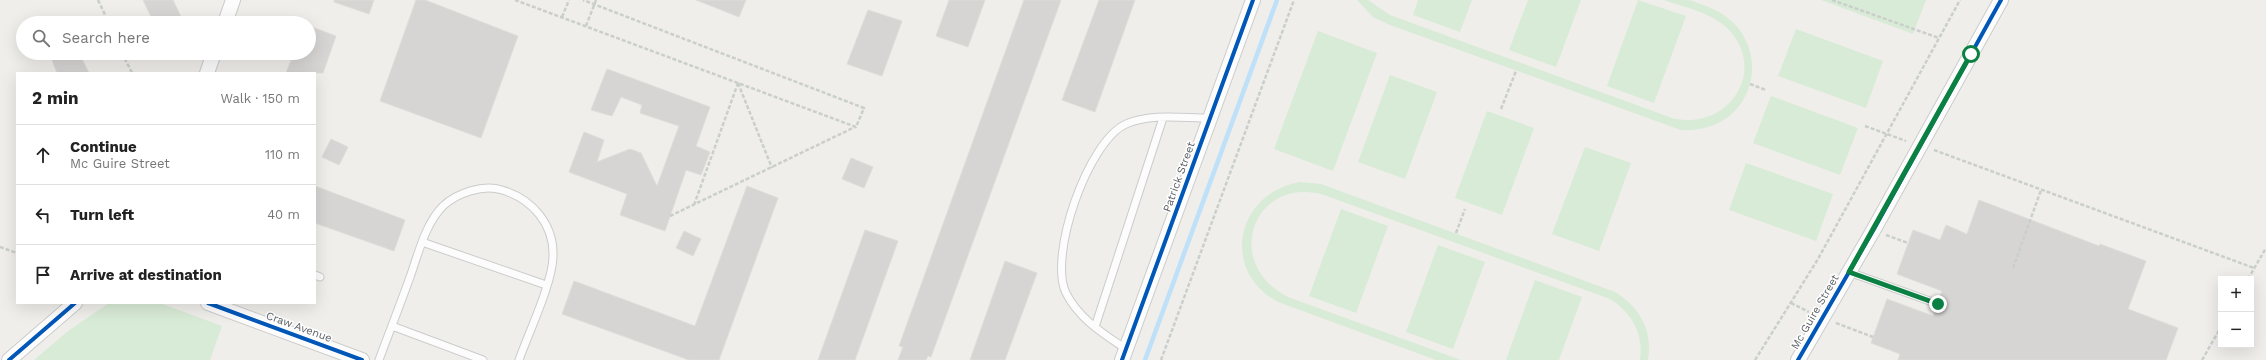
<!DOCTYPE html>
<html lang="en">
<head>
<meta charset="utf-8">
<style>
  :root { --surface:#fff; --page:#f2f2f2; --text:#222; --muted:#767676; --line:#e0e0e0 }
  body { margin:0; font-family:"Work Sans",sans-serif; background:var(--page); color:var(--text) }
  .controls { position:absolute; right:12px; bottom:12px; display:grid; overflow:hidden; border-radius:0px; box-shadow:0 4px 16px #0002 }
  .controls button { width:36px; height:36px; display:grid; place-items:center; padding:0; border:0; border-bottom:1px solid var(--line); background:var(--surface); color:var(--text); font:20px sans-serif }
  .stop { position:absolute; width:12px; height:12px; margin:-9px; border:3px solid #0b8043; border-radius:50%; background:#fff }
  .stop.end { background:#0b8043; border-color:#fff; box-shadow:0 1px 4px #0008 }
  .list { margin:0; padding:0; list-style:none }
  h2 { display:flex; justify-content:space-between; align-items:center; height:52px; margin:0; padding:0 16px; font-size:17px }
  h2 small { font-size:13px; font-weight:400; color:var(--muted) }
  .list li { display:grid; grid-template-columns:26px 1fr auto; gap:12px; align-items:center; box-sizing:border-box; height:60px; padding:0 16px; border-top:1px solid var(--line) }
  .list b { display:block; font-size:15px; white-space:nowrap }
  .list p { margin:0; font-size:13px; white-space:nowrap; color:var(--muted) }
  .list em { font-size:13px; font-style:normal; color:var(--muted) }
  .icon { flex:none; width:22px; height:22px; fill:none; stroke:currentColor; stroke-width:2; stroke-linecap:round; stroke-linejoin:round }
  .map { position:relative; flex:none; width:2266px; height:360px; overflow:hidden }
  .search { position:absolute; background:var(--surface); box-shadow:0 4px 16px #0002; left:16px; top:16px; width:300px; height:44px; display:flex; align-items:center; gap:10px; box-sizing:border-box; padding:0 14px; border-radius:22px; color:var(--muted); font-size:15px }
  .panel { position:absolute; background:var(--surface); box-shadow:0 4px 16px #0002; left:16px; top:72px; width:300px; height:232px; border-radius:0px }
  .map>svg:first-child { display:block }
</style>
</head>
<body>
<div class="map">
<svg width="2266" height="360" viewBox="0 0 2266 360">
  <rect width="100%" height="100%" fill="#efeeea"/>
  <!-- green -->
  <path fill="#d8ebd6" d="M1357,0H1368L1390,15L1672,118C1725,132 1768,74 1730,31C1714,13 1686,8 1664,0C1672,0 1681,0 1688,0C1694,1 1700,4 1706,6C1780,33 1760,135 1681,130L1390,25L1373,17Z
    M1418,0H1472L1460,32L1413,15Z
    M1528,0H1581L1556,67L1509,50Z
    M1638,0L1686,16L1654,103L1607,86Z
    M1821,0H1926L1913,34Z
    M1796,29L1883,61L1866,108L1778,76Z
    M1318,31L1377,53L1333,171L1274,149Z
    M1390,75L1437,92L1405,179L1358,162Z
    M1771,96L1858,128L1840,175L1753,143Z
    M1487,111L1534,128L1502,215L1455,198Z
    M1585,147L1631,163L1599,251L1552,234Z
    M1746,163L1833,194L1816,241L1729,210Z
    M1299,182L1321,184L1615,292C1640,307 1653,331 1648,360H1640C1644,334 1632,313 1610,299L1324,195C1254,175 1221,263 1288,297L1461,360H1436L1278,302C1220,271 1236,194 1299,182Z
    M1341,209L1388,226L1356,313L1309,296Z
    M1438,245L1485,262L1453,349L1406,332Z
    M1535,280L1582,297L1559,360H1506Z
    M109,303H160L222,326L210,360H34L68,331Z"/>
  <g fill="none" stroke-linecap="round" stroke-linejoin="round">
    <!-- stream -->
    <path stroke="#bfe0f9" stroke-width="4.5" d="M1145,360L1277,0"/>
  </g>
  <!-- building -->
  <path fill="#d6d5d3" stroke="#deddd9" d="M143,0H173L184,23H154Z
    M334,0H374L369,14L334,2Z
    M416,0H425L518,36L481,138L380,101Z
    M696,0H746L739,17Z
    M949,0H985L968,47L936,36Z
    M1024,0H1061L931,357L928,356L926,360H898L903,347L899,346Z
    M1099,0H1135L1095,112L1062,100Z
    M868,10L902,21L882,76L847,64Z
    M309,26L336,36L323,73H286L294,53H309Z
    M66,53H79L89,73H57L52,60Z
    M607,69L710,107L696,146L710,152L701,175L686,170L665,231L620,215L627,194L569,172L584,132L604,140L597,162L630,149L641,153L657,186L679,126L640,113L642,105L621,97L612,116L591,110Z
    M331,139L348,147L339,165L322,157Z
    M851,158L873,167L864,188L842,179Z
    M315,186L405,220L394,251L315,223Z
    M747,186L778,198L719,360H689L562,314L574,281L695,326Z
    M1979,200L2099,246L2100,244L2146,261L2128,309L2178,328L2166,360H1898L1900,354L1871,343L1887,299L1933,316L1936,309L1941,308L1943,303L1939,299L1942,291L1897,274L1913,230L1940,240L1946,225L1967,234Z
    M865,230L898,241L855,360H818Z
    M684,231L701,239L693,256L676,248Z
    M1005,261L1037,273L1005,360H970Z"/>
  <g fill="none" stroke-linecap="round" stroke-linejoin="round">
    <!-- service casing -->
    <g stroke="#cbcccc" stroke-width="9">
      <path id="service" d="M422,242L546,285
        M1849,272L1938,304
        M315,275L320,277
        M392,326L483,360
        M1095,327L1163,118
        M1126,349C1104,334 1079,319 1066,293C1048,256 1088,141 1126,124C1151,113 1182,118 1210,118
        M379,360C389,333 400,305 410,277C418,255 425,224 443,206C457,193 483,184 502,190C532,199 554,224 553,256C553,282 528,334 519,360"/>
    </g>
    <!-- minor casing -->
    <g stroke="#cbcccc" stroke-width="16">
      <path id="minor" d="M225,23L233,0
        M207,73L214,53
        M208,303L362,360
        M9,360L75,303
        M1122,360L1253,0
        M1798,360L1874,229L2001,0"/>
    </g>
    <!-- path -->
    <path stroke="#cacfcc" stroke-width="2.5" stroke-dasharray="4 2" stroke-linecap="butt" d="M98,0L109,23
      M515,0L856,127L864,108L583,0
      M1832,0L1939,38
      M562,17L569,0
      M586,26L596,0
      M122,53L132,73
      M738,83L772,168
      M1750,84L1766,90
      M1501,109L1516,71
      M1865,126L1906,141
      M1934,150L2254,268
      M694,205L738,83
      M670,216L855,127
      M1456,233L1465,209
      M1886,235L1908,243
      M0,247L17,253
      M2013,268L2041,190
      M2248,279L2266,248
      M1791,303L1809,312
      M1836,323L1873,337
      M1161,360L1294,0
      M1755,360L1818,259L1960,0
      M2202,360L2221,327"/>
    <!-- service -->
    <use href="#service" stroke="#fdfcfc" stroke-width="7"/>
    <!-- minor -->
    <use href="#minor" stroke="#fdfcfc" stroke-width="14"/>
    <!-- cycleway casing -->
    <g stroke="#fff" stroke-width="6">
      <path id="cycleway" d="M208,303L362,360
        M9,360L75,303
        M1122,360L1253,0
        M1798,360L1874,229L2001,0"/>
    </g>
    <!-- cycleway -->
    <use href="#cycleway" stroke="#0057b8" stroke-width="4"/>
  </g>
  <g fill="none" stroke-linecap="round" stroke-linejoin="round">
    <!-- route -->
    <path stroke="#0b8043" stroke-width="5" d="M1938,304L1849,272L1971,54"/>
  </g>
  <g text-anchor="middle" dominant-baseline="central" stroke-width="3" stroke-linejoin="round" paint-order="stroke">
    <!-- street labels -->
    <g font-size="11" fill="#5f6368" stroke="#fff">
      <text transform="translate(1179 177) rotate(-70)">Patrick Street</text>
      <text transform="translate(1815 312) rotate(-60)">Mc Guire Street</text>
      <text transform="translate(299 327) rotate(20)">Craw Avenue</text>
    </g>
  </g>
</svg>
<div class="controls">
<button>+</button>
<button>−</button>
</div>
<div class="stop" style="left:1971px;top:54px"></div>
<div class="stop end" style="left:1938px;top:304px"></div>
<div class="search"><svg class="icon" aria-label="search" viewBox="0 0 24 24"><circle cx="10" cy="10" r="6"/><path d="M15 15l6 6"/></svg>Search here</div>
<section class="panel">
<h2>2 min<small>Walk · 150 m</small></h2>
<ul class="list">
<li><svg class="icon" aria-label="ahead" viewBox="0 0 24 24"><path d="M12 20V5M6 11l6-6 6 6"/></svg><div><b>Continue</b><p>Mc Guire Street</p></div><em>110 m</em></li>
<li><svg class="icon" aria-label="left" viewBox="0 0 24 24"><path d="M17 20v-9H6M10 6l-5 5 5 5"/></svg><div><b>Turn left</b></div><em>40 m</em></li>
<li><svg class="icon" aria-label="arrive" viewBox="0 0 24 24"><path d="M6 21V4h12l-3 4 3 4H6"/></svg><div><b>Arrive at destination</b></div></li>
</ul>
</section>
</div>
</body>
</html>
